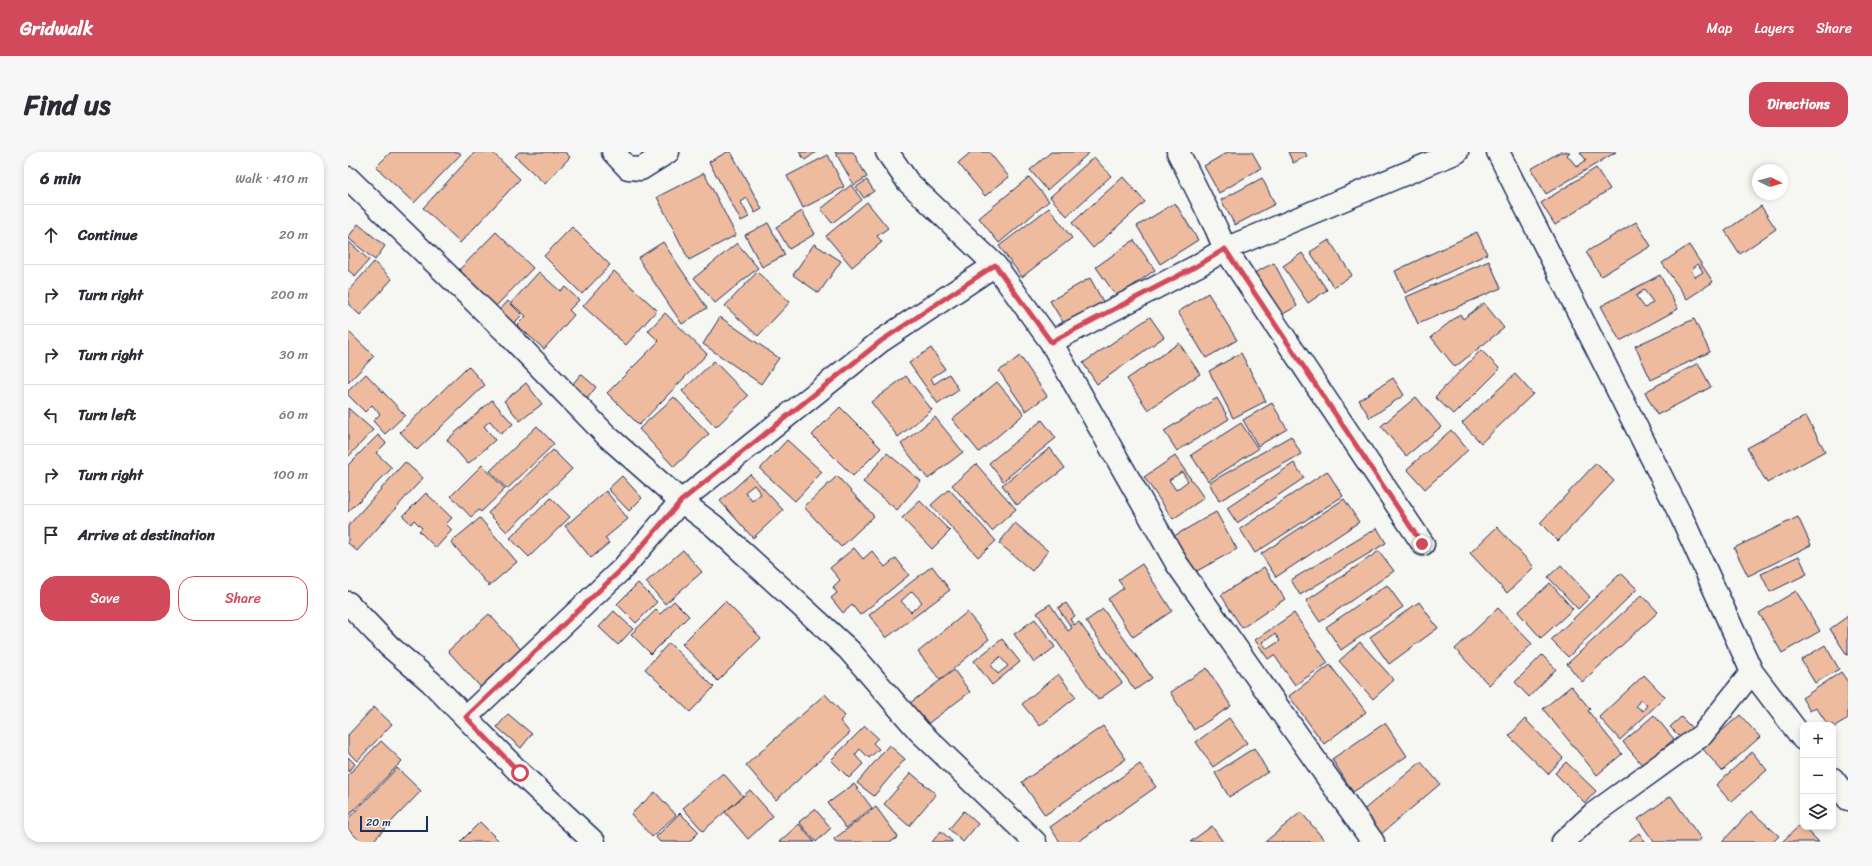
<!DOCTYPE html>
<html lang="en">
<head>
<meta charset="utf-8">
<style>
  :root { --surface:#fff; --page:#f7f7f7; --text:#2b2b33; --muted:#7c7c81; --line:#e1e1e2; --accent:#d1495b }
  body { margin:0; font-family:Sriracha,sans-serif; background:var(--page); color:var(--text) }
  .controls { position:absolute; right:12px; bottom:12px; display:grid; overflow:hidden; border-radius:8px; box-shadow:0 2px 6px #0003 }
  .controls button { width:36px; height:36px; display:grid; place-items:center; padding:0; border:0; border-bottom:1px solid var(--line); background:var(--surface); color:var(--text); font:20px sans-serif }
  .compass { position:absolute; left:1404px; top:12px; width:36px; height:36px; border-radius:50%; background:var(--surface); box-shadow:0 2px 6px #0003; rotate:95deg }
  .scale { position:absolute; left:12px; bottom:10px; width:68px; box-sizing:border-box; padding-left:4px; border:2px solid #1b2f5e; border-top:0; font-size:11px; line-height:14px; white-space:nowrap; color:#1b2f5e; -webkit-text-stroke:3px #f6f6f2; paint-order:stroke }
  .stop { position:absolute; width:12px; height:12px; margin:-9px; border:3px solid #d1495b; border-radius:50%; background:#fff }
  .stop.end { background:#d1495b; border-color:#fff; box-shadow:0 1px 4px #0008 }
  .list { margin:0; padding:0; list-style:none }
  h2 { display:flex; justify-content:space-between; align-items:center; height:52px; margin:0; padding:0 16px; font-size:17px }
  h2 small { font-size:13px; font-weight:400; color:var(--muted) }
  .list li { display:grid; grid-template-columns:26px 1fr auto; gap:12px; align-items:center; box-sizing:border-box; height:60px; padding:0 16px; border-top:1px solid var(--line) }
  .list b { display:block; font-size:15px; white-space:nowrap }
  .list em { font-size:13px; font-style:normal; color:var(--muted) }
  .actions { display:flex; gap:8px; padding:12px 16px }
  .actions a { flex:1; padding:9px 0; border:1px solid var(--accent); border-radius:16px; text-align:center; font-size:14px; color:var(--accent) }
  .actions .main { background:var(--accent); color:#fff }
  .icon { flex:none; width:22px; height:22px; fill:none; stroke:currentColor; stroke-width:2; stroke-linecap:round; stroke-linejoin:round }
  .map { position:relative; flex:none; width:1500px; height:690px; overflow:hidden; border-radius:16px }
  header { display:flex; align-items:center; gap:24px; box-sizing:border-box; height:56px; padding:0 20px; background:var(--accent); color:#fff }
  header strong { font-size:19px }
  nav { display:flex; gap:22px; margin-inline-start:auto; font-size:14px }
  .intro { display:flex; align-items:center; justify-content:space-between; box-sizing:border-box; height:96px; padding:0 24px }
  h1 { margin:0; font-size:28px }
  .button { padding:10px 18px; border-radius:16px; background:var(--accent); color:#fff; font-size:14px; font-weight:700 }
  main { display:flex; gap:24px; padding:0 24px }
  aside { flex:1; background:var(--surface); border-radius:16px; box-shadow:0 2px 6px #0003 }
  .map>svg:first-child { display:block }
</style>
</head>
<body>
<header>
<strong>Gridwalk</strong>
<nav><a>Map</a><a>Layers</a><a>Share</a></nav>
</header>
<div class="intro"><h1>Find us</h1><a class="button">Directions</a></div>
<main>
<aside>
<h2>6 min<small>Walk · 410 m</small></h2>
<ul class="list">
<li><svg class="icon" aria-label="ahead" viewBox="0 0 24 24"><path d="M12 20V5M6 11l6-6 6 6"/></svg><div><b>Continue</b></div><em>20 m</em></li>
<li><svg class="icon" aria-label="right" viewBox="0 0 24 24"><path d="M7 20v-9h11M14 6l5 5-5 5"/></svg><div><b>Turn right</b></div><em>200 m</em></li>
<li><svg class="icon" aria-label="right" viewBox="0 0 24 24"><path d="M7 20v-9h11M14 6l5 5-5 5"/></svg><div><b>Turn right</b></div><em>30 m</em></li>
<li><svg class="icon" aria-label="left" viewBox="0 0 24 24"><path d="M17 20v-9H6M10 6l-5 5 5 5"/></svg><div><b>Turn left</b></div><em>60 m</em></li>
<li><svg class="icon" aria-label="right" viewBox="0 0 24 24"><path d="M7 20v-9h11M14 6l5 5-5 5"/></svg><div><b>Turn right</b></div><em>100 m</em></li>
<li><svg class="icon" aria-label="arrive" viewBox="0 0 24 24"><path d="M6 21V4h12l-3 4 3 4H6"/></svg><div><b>Arrive at destination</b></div></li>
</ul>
<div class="actions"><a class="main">Save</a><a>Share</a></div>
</aside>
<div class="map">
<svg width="1500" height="690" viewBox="0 0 1500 690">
  <rect width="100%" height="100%" fill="#f6f6f2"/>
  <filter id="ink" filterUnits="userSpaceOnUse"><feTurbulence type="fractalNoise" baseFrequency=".025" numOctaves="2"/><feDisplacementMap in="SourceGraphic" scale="8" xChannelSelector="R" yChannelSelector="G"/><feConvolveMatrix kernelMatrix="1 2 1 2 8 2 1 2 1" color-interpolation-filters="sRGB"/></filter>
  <g filter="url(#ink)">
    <!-- building -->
    <path fill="#eebb9f" stroke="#1b2f5e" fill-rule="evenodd" d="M43,0H111L113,2L66,51L28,15Z
      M127,0H144L172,27L112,91L75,56Z
      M171,0H217L222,5L197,32L167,4Z
      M379,0H383L414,57L407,61L399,46L393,50L401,65L393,69L361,10Z
      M451,0H468L457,8Z
      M487,0H505L519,25L506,33Z
      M623,0H641L661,25L637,44L610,11Z
      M703,0H742L699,38L682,18Z
      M880,0H904L913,16L871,41L856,14Z
      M940,0H957L959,4L945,11Z
      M1212,0H1222L1219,3L1229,15L1238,8L1232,0H1268L1198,42L1183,17Z
      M480,3L496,35L455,56L439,24Z
      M746,5L763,24L719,64L702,45Z
      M1248,16L1262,37L1207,73L1193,51Z
      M356,21L388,83L341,108L309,45Z
      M681,25L701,49L651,91L631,66Z
      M775,25L797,50L745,96L724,71Z
      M914,26L927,52L887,73L873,48Z
      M519,28L526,39L516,46L508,35Z
      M503,33L514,48L484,71L473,57Z
      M519,50L540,76L529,84L534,90L504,115L478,84Z
      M827,51L850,88L812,112L789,74Z
      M1413,54L1428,77L1392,102L1377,79Z
      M701,56L724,86L674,125L651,94Z
      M454,59L467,82L441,97L428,75Z
      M1288,70L1303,94L1253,124L1238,100Z
      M420,71L437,103L414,115L397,83Z
      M10,72L37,94L27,108L0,86Z
      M224,75L262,113L234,142L196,104Z
      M148,80L185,116L144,158L107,122Z
      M1129,80L1139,102L1057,141L1047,119Z
      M786,88L807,118L769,145L748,115Z
      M981,88L1004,123L986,135L962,100Z
      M0,89L21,108L7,124L0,118Z
      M315,90L359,156L334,172L290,106Z
      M389,91L410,116L367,151L346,126Z
      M466,92L493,109L471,141L445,123Z
      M1341,93L1365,130L1339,147L1314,111ZM1350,112L1355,120L1347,125L1343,118Z
      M954,101L979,138L960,151L935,114Z
      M1141,109L1153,136L1070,172L1058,145Z
      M26,110L44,127L12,163L0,152V139Z
      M926,111L949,154L928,166L904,122Z
      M266,119L309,158L278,193L235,154Z
      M191,120L212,139L217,135L231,148L221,158L226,163L196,197L169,173L178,164L163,151Z
      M409,120L442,150L410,184L377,154Z
      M1312,123L1330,157L1272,189L1253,154ZM1296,138L1305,150L1297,156L1288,144Z
      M742,126L759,157L721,180L702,149Z
      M860,141L889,188L858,206L830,160Z
      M160,149L174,163L162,175L148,162Z
      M1136,151L1156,176L1107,215L1083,185L1112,162L1115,167Z
      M317,161L359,202L291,273L259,241L311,189L300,179Z
      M372,165L431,206L413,232L355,192Z
      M802,165L816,185L749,232L735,211Z
      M1346,167L1362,200L1303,228L1287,194Z
      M0,179L26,204L0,231Z
      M831,191L852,222L800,258L779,227Z
      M583,196L597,217L583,226L586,232L601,222L611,238L590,252L561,211Z
      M1133,198L1152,217L1106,263L1087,245Z
      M893,201L918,249L885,266L861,219Z
      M672,204L699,244L678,259L651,219Z
      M366,209L400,244L368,275L334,239Z
      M1350,211L1363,235L1309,263L1297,240Z
      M120,214L137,233L69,298L52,280Z
      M18,222L57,263L37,282L25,269L32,262L24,253L17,260L0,243V239Z
      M233,222L248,235L239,247L223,234Z
      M1167,222L1185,242L1133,291L1114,271Z
      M558,224L584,258L550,285L523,250Z
      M1045,226L1056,243L1022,266L1011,248Z
      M649,230L676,262L631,300L604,267Z
      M178,231L194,252L172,269L156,249Z
      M326,245L361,282L326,315L291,277Z
      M1068,245L1093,275L1058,304L1033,274Z
      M869,246L881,267L829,299L816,279Z
      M144,248L165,272L153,282L142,269L136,274L147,288L120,312L99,288Z
      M924,251L939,277L910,294L895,268Z
      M492,255L533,296L505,324L464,283Z
      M0,256L25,278L0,305Z
      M1458,264L1477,299L1419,331L1399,296Z
      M587,265L615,300L580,327L553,292Z
      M694,268L708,286L655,329L641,311Z
      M893,271L910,297L860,329L843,303Z
      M189,274L206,292L159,337L142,319Z
      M1103,278L1120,298L1077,337L1059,317Z
      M30,283L38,291L28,301L44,316L0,360V313Z
      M943,284L953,302L871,349L861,331Z
      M439,288L474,320L447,349L412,317Z
      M702,296L717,316L669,353L654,333Z
      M205,298L224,317L159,380L140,361Z
      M539,301L573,329L549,358L515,330Z
      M827,304L856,346L825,367L796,325ZM834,320L840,329L828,338L821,328Z
      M57,310L75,326L9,399L0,391V374Z
      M946,311L956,326L889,371L879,356Z
      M1248,311L1266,329L1210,389L1192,371Z
      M628,312L668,357L644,379L604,333Z
      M134,313L157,337L133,360L131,358L123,365L103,344Z
      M979,319L995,344L907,401L892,377Z
      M402,322L435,358L405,386L372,349ZM406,333L413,342L404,349L397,340Z
      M274,324L294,346L281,359L260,337Z
      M489,324L526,364L493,395L456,355Z
      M601,337L648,389L630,405L583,353Z
      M258,339L280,367L257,386L261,391L243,406L217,374Z
      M78,341L104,366L98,372L104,378L88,396L71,379L74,376L66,368L63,372L55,364Z
      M203,346L222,365L181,405L162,386Z
      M996,347L1011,370L928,425L913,402Z
      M572,349L602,379L584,397L554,366Z
      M868,360L889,397L847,420L826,384Z
      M1450,365L1463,393L1400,424L1386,396Z
      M132,366L169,410L141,434L103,390Z
      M667,371L700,399L684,419L651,391Z
      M1149,375L1186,415L1159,441L1122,401Z
      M1029,376L1038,391L952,443L943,428Z
      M506,396L515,407L524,399L537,415L548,406L561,423L512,463L504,453L495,461L483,446L489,441L485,435L492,428L482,416Z
      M335,398L354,420L317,452L298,430Z
      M1031,399L1046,419L972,470L958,449Z
      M1451,404L1459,422L1422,440L1413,422Z
      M794,412L824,459L785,485L760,447L776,436L770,428Z
      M1213,413L1242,445L1230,457L1200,425Z
      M584,414L602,438L538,486L521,463ZM564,439L574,450L563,460L553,449Z
      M916,415L937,447L894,476L873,443Z
      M1273,421L1289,437L1220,505L1203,488Z
      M290,431L309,450L288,471L269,452Z
      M1202,431L1225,457L1193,486L1170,460Z
      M1039,433L1055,455L993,498L978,475Z
      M1448,439L1472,479L1434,501L1411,461Z
      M1294,443L1310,460L1234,530L1219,512Z
      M326,449L341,464L303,502L283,482L308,458L312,462Z
      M377,449L413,486L370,529L334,492Z
      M1071,450L1090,476L1041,512L1022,485Z
      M718,451L727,464L722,467L726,473L731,470L774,531L750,548L689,461L702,452L720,479L724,476L710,456Z
      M1150,456L1184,492L1141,533L1107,497Z
      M755,457L804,526L787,538L738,469Z
      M266,459L285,477L270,493L251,475Z
      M619,460L641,487L592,528L570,500Z
      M946,461L980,511L947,533L926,503L920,507L907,488ZM927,482L932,489L919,497L914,490Z
      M141,462L178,503L138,541L100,499Z
      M1500,464V503H1499L1482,477Z
      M687,467L707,495L686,511L666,482Z
      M654,487L672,510L644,533L626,509ZM652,505L660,514L650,522L643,513Z
      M1012,490L1046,528L1025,547L991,509Z
      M321,491L366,535L342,560L297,517Z
      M1477,493L1491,517L1467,531L1453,508Z
      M1194,503L1208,517L1181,545L1167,530Z
      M982,513L1018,560L976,592L941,544Z
      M859,516L883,554L846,578L822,540Z
      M606,518L622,540L578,573L562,551Z
      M1493,520L1500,530V567L1485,576V573H1480L1468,555L1462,559L1454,546Z
      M710,522L728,545L692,574L674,552Z
      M1296,523L1317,545L1272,588L1251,565ZM1292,548L1299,553L1295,559L1288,554Z
      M1223,534L1242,557L1240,559L1274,602L1249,623L1195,557Z
      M477,542L497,564L492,569L502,581L428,648L398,613Z
      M26,555L44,572L9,609L0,600V583Z
      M160,562L184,582L173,596L149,575Z
      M1306,563L1326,587L1295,614L1275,590Z
      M1392,563L1412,585L1374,619L1354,596Z
      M1333,565L1345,577L1334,587L1322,575Z
      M881,566L899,591L865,615L848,590Z
      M1177,567L1215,606L1200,622L1161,584Z
      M1037,571L1059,604L1005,640L984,607Z
      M517,574L530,586L525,591L531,597L521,606L512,597L507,603L515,612L501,626L483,608Z
      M755,574L778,607L697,663L674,630Z
      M33,589L54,609L0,664V623Z
      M541,593L557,607L526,644L509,631Z
      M906,596L920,620L881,645L867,621Z
      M1404,600L1419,618L1383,650L1368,633Z
      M0,605L7,612L0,620Z
      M1073,610L1092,632L1032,683L1013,660Z
      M1218,610L1248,639L1237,651L1207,621Z
      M792,612L808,635L730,690H712L702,675Z
      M49,616L73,639L24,690H13L0,677V667Z
      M375,621L395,644L355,679L335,656Z
      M563,621L588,642L561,674L536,652Z
      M506,632L524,656L498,676L480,651Z
      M402,638L425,664L400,687L377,660Z
      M307,640L328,663L304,685L283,662Z
      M1323,644L1353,687L1349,690H1306L1290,667Z
      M528,655L550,685L543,690H488L486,687Z
      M467,657L483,676L468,690L451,670Z
      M616,659L630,672L615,690L601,677Z
      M1403,659L1431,684L1425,690H1374Z
      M953,660L978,690H917Z
      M332,661L351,680L341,690H312L308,685Z
      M132,670L152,690H112Z
      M451,672L466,690H431Z
      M1453,672L1471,690H1434Z
      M864,674L875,690H842Z
      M593,679L604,689V690H584Z
      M1291,681L1297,690H1279Z"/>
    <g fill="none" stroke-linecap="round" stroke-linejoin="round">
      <!-- minor casing -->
      <g stroke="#1b2f5e" stroke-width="25">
        <path id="minor" d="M265,0L280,16L293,17L320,0
          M539,0L560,30L647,113
          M1150,0L1334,366L1404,520L1455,587
          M0,26L156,178L259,284L333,349L366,374L501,498L571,579L687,690
          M703,190L849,114L877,97L868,76L830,0
          M1075,392L877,97L1109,0
          M0,451L41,494L83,530L172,621L246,690
          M118,565L275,416L333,349L533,189L647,113L703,190L829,412L1025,690
          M1485,627L1500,647
          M1215,690L1245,662L1354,583L1404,520"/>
      </g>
      <!-- minor -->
      <use href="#minor" stroke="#f6f6f2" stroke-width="22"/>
    </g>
  </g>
  <g fill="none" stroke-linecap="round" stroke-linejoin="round" filter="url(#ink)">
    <!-- route -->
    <path stroke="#d1495b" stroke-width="5" d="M172,621L118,565L275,416L333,349L533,189L647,113L703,190L849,114L877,97L1074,392"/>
  </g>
</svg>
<div class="controls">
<button>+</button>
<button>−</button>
<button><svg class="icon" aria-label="layers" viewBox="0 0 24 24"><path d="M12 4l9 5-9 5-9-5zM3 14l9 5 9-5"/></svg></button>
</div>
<svg class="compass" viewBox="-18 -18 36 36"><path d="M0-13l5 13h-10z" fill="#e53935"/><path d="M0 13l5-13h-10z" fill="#7c7c81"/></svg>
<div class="scale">20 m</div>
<div class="stop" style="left:172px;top:621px"></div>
<div class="stop end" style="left:1074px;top:392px"></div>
</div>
</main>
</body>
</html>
